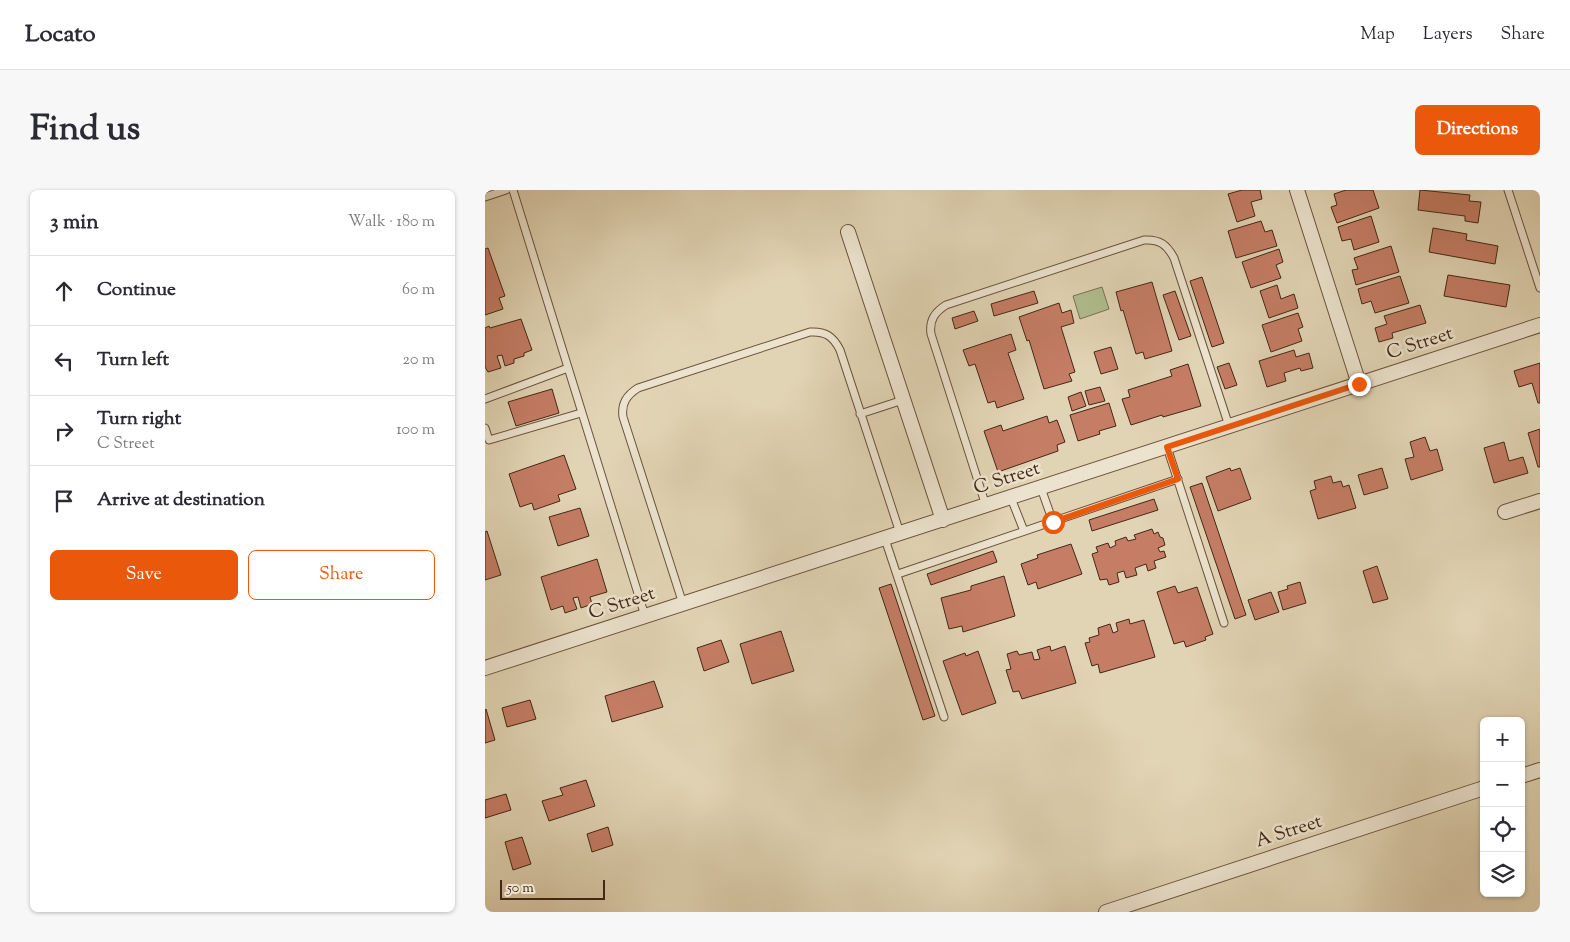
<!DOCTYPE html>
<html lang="en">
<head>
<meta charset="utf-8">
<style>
  :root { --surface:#fff; --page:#f7f7f7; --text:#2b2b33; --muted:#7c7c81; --line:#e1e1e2; --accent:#ea580c }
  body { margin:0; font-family:"Sorts Mill Goudy",serif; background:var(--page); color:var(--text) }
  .controls { position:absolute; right:15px; bottom:15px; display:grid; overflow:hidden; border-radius:8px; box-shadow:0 1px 4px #0004 }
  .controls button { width:45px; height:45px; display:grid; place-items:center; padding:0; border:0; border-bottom:1px solid var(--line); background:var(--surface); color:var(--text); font:25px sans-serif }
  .scale { position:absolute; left:15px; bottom:12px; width:105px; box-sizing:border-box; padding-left:5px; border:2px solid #442714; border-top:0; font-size:14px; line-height:18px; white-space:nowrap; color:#442714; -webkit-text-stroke:4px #ece3ce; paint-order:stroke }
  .stop { position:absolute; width:15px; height:15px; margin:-11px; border:4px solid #ea580c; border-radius:50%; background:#fff }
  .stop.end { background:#ea580c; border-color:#fff; box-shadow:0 1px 5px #0008 }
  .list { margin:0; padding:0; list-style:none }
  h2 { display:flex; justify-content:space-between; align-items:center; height:65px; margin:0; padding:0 20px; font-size:21px }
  h2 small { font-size:16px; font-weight:400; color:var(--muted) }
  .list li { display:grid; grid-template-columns:32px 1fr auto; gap:15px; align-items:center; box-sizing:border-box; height:70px; padding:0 20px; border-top:1px solid var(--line) }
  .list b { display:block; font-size:19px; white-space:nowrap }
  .list p { margin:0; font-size:16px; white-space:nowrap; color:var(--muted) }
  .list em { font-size:16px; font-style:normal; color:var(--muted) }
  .actions { display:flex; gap:10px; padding:15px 20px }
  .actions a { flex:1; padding:11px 0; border:1px solid var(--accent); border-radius:8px; text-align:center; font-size:18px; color:var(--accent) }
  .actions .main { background:var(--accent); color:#fff }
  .icon { flex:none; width:28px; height:28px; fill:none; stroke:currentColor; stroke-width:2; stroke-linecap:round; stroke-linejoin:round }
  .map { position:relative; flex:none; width:1055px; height:722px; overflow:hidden; border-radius:8px }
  header { display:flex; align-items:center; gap:30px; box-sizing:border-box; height:70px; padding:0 25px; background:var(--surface); border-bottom:1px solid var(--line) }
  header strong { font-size:24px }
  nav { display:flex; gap:28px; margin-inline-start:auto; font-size:18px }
  .intro { display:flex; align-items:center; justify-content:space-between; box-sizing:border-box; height:120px; padding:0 30px }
  h1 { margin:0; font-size:35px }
  .button { padding:12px 22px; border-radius:8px; background:var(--accent); color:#fff; font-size:18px; font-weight:700 }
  main { display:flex; gap:30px; padding:0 30px }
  aside { flex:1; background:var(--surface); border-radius:8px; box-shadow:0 1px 4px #0004 }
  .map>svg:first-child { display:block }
</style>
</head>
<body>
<header>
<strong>Locato</strong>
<nav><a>Map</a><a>Layers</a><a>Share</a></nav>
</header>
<div class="intro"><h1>Find us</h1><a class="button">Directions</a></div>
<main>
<aside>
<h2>3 min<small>Walk · 180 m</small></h2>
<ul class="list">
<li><svg class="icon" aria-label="ahead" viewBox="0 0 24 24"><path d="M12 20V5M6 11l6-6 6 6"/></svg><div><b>Continue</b></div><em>60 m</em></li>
<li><svg class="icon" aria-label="left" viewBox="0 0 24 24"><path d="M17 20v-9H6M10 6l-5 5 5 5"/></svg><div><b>Turn left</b></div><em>20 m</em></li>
<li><svg class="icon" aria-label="right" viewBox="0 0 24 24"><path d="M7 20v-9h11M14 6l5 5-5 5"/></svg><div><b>Turn right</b><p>C Street</p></div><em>100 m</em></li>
<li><svg class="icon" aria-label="arrive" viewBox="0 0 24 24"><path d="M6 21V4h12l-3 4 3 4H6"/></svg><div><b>Arrive at destination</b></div></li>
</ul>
<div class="actions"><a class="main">Save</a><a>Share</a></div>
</aside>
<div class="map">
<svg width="1055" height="722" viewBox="0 0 1055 722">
  <rect width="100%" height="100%" fill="#e1d4b4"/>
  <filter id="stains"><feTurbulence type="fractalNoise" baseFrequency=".004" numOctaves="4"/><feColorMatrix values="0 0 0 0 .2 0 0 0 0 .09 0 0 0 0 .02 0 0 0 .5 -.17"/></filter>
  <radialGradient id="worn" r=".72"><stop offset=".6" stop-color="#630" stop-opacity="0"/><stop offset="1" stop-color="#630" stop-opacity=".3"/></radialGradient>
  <!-- green -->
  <path fill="#b0bd8f" stroke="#7a7252" d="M617,97L624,119L595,129L588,106Z"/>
  <!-- building -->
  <path fill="#c57d65" stroke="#442714" d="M757,0H775L777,9L766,12L770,26L752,32L743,4Z
    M861,0H888L894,18L852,33L846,17L852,15L849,4Z
    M935,0L985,5L984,11L996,12L993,33L980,31V26L933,20Z
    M886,26L894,52L869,60L866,49L857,51L853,37Z
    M776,31L780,42L787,40L792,56L751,68L743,41Z
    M948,38L982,44L981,50L1013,56L1010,74L944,62Z
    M906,56L914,82L871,95L867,80L873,79L869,68Z
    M3,58L20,106L14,108L18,119L0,125V59Z
    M794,59L798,72L791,75L796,88L766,98L757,72Z
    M963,85L1025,95L1021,117L959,106Z
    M915,86L924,113L890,123L886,111L877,114L873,99Z
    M717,87L739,153L727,157L705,91Z
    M667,92L687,161L660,169L658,162L651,164L638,120L636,121L631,102Z
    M792,95L796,109L809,104L813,118L784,128L775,101Z
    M549,101L553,113L509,126L506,114Z
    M690,101L706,146L694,150L678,105Z
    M574,113L577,123L586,120L589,133L576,137L590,182L584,184L587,191L559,199L544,150L542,151L534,127Z
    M935,115L941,133L907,143L908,148L894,152L890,138L902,134L899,126Z
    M489,121L493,131L470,139L467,128Z
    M813,123L818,137L813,139L817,151L786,162L777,135Z
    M36,129L47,160L39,163V166L29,169V173L20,176L17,165L12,166L16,178L3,182L0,177V138L4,136L5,138Z
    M526,144L531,160L523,163L539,209L512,218L510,211L503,213L490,174L484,176L478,160Z
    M626,157L633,179L616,184L609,162Z
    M809,160L811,167L824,163L828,178L816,181L815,178L799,183L801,191L782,197L774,171Z
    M744,173L752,195L740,199L732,177Z
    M1055,173V213H1053L1047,193L1034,197L1029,181Z
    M703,174L716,216L678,227L677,225L646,235L637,209L645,207L643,200L687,186L685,180Z
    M615,197L620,211L604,215L600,201Z
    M67,199L74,223L31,236L23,212Z
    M596,202L601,216L587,221L583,207Z
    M624,213L631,236L614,241L615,244L593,251L585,225Z
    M562,226L564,233L572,230L580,252L572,255L573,261L513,282L499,241L516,235L518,241Z
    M1055,239V277H1053L1043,243Z
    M940,247L945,261L952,259L958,280L926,290L920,269L929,267L925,252Z
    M1019,252L1024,271L1038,267L1043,283L1009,293L999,258Z
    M79,265L91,299L73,305L75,311L49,320L47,313L35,317L24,284Z
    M745,278L746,281L755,278L766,309L733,321L721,287Z
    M897,278L903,298L879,305L873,285Z
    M846,286L848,293L856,291L858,297L864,295L871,318L833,329L825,301L831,299L829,291Z
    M717,293L761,425L750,429L705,297Z
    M669,309L673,320L607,341L604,330Z
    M95,318L104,346L73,356L64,327Z
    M667,339L669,344L673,342L675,347L678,348L680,355L673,358L675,362L679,361L681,367L669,371L671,378L663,381L661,374L650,378L652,385L641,388L639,381L632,383L634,392L624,395L622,389L615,390L607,364L613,362L611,357L623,353L625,358L631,355L630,351L641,347L643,351L651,349L649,345Z
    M2,341L16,385L0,390V342Z
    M586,354L597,384L553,399L551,392L543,395L536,374L553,368L552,365Z
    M508,361L512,372L446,395L442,384Z
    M112,369L122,402L105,407L107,414L96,418L93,407L88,408L92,419L80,423L78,416L66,420L56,387Z
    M892,376L903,409L888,413L878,381Z
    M519,386L530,426L478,442L477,436L464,439L456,408L486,400V396Z
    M815,392L821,413L798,420L793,402L803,399L802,396Z
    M406,394L450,526L438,530L394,398Z
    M690,396L693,403L712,397L728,444L720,447L721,450L701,457L699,451L689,454L672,402Z
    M786,402L794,422L770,430L763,410Z
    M644,429L645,434L659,430L670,467L615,483L613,474L607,476L600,453L605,452L604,448L614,445L613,438L625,434L628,443L633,441L631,433Z
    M296,441L309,481L267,494L255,454Z
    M236,450L244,472L219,481L212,458Z
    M565,456L566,461L580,456L591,493L537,509L534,501L528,502L521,480L526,479L522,464L532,461L534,465L547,462L549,470L555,469L552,460Z
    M493,461L511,513L477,525L458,471L480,463L481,466Z
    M169,491L178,517L127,532L120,506Z
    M45,510L51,529L22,537L17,518Z
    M1,519L10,550L0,553V520Z
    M101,590L110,616L64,631L57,611L78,605L75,598Z
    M21,604L26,620L0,628V610Z
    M123,637L128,655L107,662L102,644Z
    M37,647L46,674L28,680L20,652Z"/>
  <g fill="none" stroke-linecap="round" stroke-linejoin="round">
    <!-- service casing -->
    <g stroke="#6b523c" stroke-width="9">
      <path id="service" d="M28,0L160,426
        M1023,0L1055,98
        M0,7L21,0
        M0,209L83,178
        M375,224L418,210
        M0,238L4,250L96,223
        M682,257L739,433
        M556,298L568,332
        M526,308L539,341
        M501,316L446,144C444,130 450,122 461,115L659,50C675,49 682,55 689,68L744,236
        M400,349L459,527
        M413,384L693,289
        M198,414L138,227C136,213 142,205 153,198L325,142C340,141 348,146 355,160L415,343"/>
    </g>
    <!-- minor casing -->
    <g stroke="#6b523c" stroke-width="16">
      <path id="minor" d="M812,0L874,194
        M363,42L458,330
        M1020,322L1055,311
        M0,478L1055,135
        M1036,586L1055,580
        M621,722L999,598"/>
    </g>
    <!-- service -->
    <use href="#service" stroke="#ece3ce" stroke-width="7"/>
    <!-- minor -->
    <use href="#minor" stroke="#ece3ce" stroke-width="14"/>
  </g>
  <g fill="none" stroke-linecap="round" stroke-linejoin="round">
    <!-- route -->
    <path stroke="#ea580c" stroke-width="6" d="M568,332L693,289L682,257L874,194"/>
  </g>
  <g text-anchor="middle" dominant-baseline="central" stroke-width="5" stroke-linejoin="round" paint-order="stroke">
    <!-- street labels -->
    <g font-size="19" fill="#442714" stroke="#ece3ce">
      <text transform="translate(935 154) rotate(-18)">C Street</text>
      <text transform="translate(522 289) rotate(-18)">C Street</text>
      <text transform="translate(137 414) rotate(-18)">C Street</text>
      <text transform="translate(804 642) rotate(-18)">A Street</text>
    </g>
  </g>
  <rect width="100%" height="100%" filter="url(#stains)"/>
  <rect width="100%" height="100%" fill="url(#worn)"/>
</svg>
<div class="controls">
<button>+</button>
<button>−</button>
<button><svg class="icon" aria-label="locate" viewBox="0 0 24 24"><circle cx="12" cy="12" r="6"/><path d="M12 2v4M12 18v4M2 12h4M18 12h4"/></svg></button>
<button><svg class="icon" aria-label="layers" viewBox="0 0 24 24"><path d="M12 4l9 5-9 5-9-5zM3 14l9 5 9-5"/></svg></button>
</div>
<div class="scale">50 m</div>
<div class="stop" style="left:568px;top:332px"></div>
<div class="stop end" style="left:874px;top:194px"></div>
</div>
</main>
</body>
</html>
